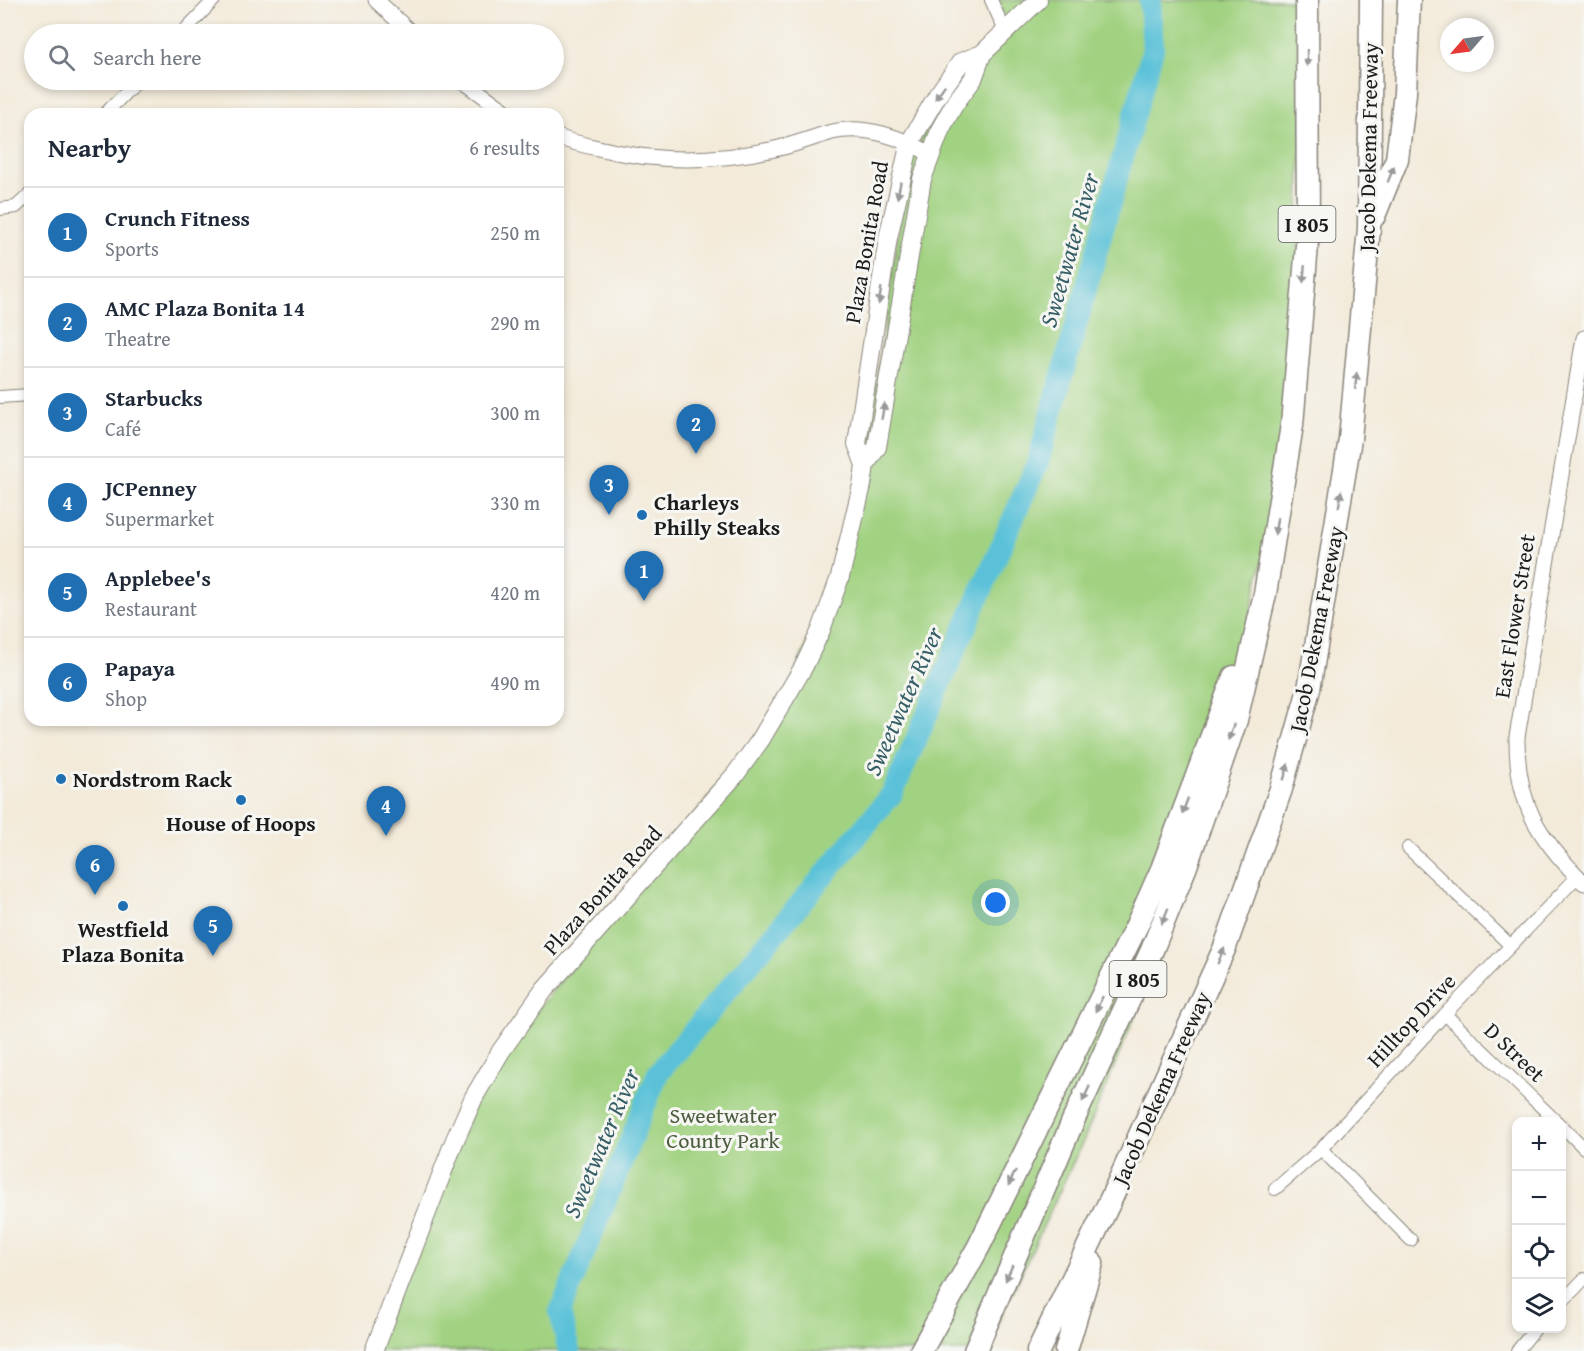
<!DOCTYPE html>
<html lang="en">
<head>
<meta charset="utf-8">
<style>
  :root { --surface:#fff; --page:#f6f6f7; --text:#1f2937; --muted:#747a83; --line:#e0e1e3; --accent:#1f6fb2 }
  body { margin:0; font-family:"Gentium Book Plus",serif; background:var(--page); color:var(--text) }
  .controls { position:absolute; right:18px; bottom:18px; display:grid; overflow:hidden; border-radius:12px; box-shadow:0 3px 9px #0003 }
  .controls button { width:54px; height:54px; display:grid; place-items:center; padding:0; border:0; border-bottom:2px solid var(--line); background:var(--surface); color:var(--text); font:30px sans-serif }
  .compass { position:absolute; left:1440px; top:18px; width:54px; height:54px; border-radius:50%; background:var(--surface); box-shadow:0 3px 9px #0003; rotate:242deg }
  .you { position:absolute; left:996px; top:903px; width:21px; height:21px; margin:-15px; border:4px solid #fff; border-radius:50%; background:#1a73e8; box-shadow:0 0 0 9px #1a73e833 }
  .badge { display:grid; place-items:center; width:39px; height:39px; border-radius:50%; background:var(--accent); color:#fff; font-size:20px; font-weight:700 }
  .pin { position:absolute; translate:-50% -50px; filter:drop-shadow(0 2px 3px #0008) }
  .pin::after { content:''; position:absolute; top:32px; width:21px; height:18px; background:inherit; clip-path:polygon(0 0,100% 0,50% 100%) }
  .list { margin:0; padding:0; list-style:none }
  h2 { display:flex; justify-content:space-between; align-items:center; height:78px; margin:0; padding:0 24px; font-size:26px }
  h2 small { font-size:20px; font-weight:400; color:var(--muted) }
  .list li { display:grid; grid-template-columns:39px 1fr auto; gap:18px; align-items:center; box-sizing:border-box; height:90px; padding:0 24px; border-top:2px solid var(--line) }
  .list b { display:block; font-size:22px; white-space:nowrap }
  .list p { margin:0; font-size:20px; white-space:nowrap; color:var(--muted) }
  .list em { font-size:20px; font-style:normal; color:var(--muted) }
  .icon { flex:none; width:33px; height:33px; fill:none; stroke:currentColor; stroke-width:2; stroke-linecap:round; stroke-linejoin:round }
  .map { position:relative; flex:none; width:1584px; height:1351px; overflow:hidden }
  .search { position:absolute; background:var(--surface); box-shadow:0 3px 9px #0003; left:24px; top:24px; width:540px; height:66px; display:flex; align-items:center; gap:15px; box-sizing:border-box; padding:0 21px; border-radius:33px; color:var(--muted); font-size:22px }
  .panel { position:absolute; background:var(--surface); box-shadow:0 3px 9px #0003; left:24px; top:108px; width:540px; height:618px; border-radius:18px }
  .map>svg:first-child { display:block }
</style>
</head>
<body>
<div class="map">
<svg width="1584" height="1351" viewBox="0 0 1584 1351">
  <rect width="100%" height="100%" fill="#f6f6f2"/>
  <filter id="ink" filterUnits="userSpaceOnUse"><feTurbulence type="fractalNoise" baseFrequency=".0167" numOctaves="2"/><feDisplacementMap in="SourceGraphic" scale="12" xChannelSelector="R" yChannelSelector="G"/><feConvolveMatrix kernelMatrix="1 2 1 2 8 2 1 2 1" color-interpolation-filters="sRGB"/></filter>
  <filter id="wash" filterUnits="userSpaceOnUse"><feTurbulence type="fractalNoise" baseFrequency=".008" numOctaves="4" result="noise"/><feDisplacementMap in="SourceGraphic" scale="24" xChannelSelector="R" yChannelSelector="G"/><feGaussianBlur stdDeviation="1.35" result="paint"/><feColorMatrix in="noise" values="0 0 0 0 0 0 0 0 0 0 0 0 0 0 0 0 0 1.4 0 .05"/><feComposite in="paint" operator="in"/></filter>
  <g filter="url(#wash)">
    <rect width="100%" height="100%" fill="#f3ead9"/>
    <!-- green -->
    <path fill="#a1d281" stroke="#5e774e" stroke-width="1.5" d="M996,0H1306L1292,425L1193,875L1085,1137L985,1351H374L489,1070L783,705L857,514L903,200L911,162L933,114L976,57L1010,27Z"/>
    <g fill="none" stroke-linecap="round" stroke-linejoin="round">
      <!-- river -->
      <path stroke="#5ac1d8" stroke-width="22" d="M569,1351L560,1312L658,1073L892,794L1038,462L1153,49L1150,0"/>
    </g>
  </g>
  <g filter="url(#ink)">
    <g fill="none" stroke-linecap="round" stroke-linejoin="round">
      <!-- minor casing -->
      <g stroke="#88837a" stroke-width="14">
        <path id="minor" d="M991,0L1005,31
          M181,34L214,0
          M105,114L138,80
          M0,209L16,207L30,194
          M0,397L30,395
          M1408,848L1510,945
          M1445,1014L1557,1122
          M1562,1126L1584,1148
          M1321,1149L1411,1240
          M1275,1189L1321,1149L1445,1014L1577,877
          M1562,1302L1584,1279
          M1517,1351L1536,1328"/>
      </g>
      <!-- tertiary casing -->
      <g stroke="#88837a" stroke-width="17">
        <path id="tertiary" d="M376,0L412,34
          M462,80L509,114
          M558,137C570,142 584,145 598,148C657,163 719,162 779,148C797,144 814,137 832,132C865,124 903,138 932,155
          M1584,338L1517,737C1516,803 1538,838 1584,883"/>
      </g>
      <!-- secondary casing -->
      <g stroke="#88837a" stroke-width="20">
        <path id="secondary" d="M865,465L877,447L922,179L941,128L955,103L973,79L982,54
          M374,1351L454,1142L474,1097L501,1051L544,990L735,775L761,739L804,666L821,630L840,577L862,485L865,465L857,444L888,238L910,142L937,96L961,62L982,54L1038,0"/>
      </g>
      <!-- motorway casing -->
      <g stroke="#88837a" stroke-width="25">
        <path id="motorway" d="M1374,216L1397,159L1405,93L1409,0
          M921,1351L979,1246L1137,925L1162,869L1234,677
          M975,1351L1073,1121L1152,950L1186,866L1236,720L1265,594L1292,425L1308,233L1307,0
          M1038,1351L1110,1201L1225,947L1281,789L1309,689L1350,439L1369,228L1371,0
          M1066,1351L1092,1263"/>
      </g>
      <!-- minor -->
      <use href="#minor" stroke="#fff" stroke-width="12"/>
      <!-- tertiary -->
      <use href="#tertiary" stroke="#fff" stroke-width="15"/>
      <!-- secondary -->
      <use href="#secondary" stroke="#fff" stroke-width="18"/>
      <!-- motorway -->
      <use href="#motorway" stroke="#fff" stroke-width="22"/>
    </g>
    <!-- one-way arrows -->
    <defs><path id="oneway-solid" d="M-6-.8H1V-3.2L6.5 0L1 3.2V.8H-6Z" transform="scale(1.5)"/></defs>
    <g fill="#999">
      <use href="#oneway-solid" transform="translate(1307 58) rotate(90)"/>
      <use href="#oneway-solid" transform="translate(940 92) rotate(125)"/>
      <use href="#oneway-solid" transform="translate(1391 174) rotate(-68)"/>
      <use href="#oneway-solid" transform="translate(899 190) rotate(101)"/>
      <use href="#oneway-solid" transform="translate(1304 274) rotate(95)"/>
      <use href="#oneway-solid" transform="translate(880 296) rotate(99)"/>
      <use href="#oneway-solid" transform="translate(1356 381) rotate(-85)"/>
      <use href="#oneway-solid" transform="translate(883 411) rotate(-80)"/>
      <use href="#oneway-solid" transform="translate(1340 499) rotate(-81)"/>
      <use href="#oneway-solid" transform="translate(1276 526) rotate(99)"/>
      <use href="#oneway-solid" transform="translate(1231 732) rotate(109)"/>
      <use href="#oneway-solid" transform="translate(1286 772) rotate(-74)"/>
      <use href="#oneway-solid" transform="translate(1185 806) rotate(110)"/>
      <use href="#oneway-solid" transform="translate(1165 916) rotate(112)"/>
      <use href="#oneway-solid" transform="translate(1221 956) rotate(-66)"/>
      <use href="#oneway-solid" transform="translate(1099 1004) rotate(116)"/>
      <use href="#oneway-solid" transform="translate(1086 1094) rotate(115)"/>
      <use href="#oneway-solid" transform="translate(1012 1178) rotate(116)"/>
      <use href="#oneway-solid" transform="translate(1009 1273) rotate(114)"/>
    </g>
  </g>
  <!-- markers -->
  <g fill="#1f6fb2" stroke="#f6f6f2" stroke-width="2">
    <circle cx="642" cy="515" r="6"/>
    <circle cx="61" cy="779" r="6"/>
    <circle cx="241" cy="800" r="6"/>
    <circle cx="123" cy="906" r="6"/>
  </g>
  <g text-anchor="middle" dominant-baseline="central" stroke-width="6" stroke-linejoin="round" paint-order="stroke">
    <!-- shield labels -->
    <g fill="#f6f6f2" stroke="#5d5d5c" stroke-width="1.5">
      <rect x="1278.5" y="206" width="57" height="36" rx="4.5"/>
      <rect x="1109.5" y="961" width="57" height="36" rx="4.5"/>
    </g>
    <g font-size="21" font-weight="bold" fill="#1c1c1c">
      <text x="1307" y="224">I 805</text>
      <text x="1138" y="979">I 805</text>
    </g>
    <!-- street labels -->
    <g font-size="22" fill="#1c1c1c" stroke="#f6f6f2">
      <text transform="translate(1368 147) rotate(-89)">Jacob Dekema Freeway</text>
      <text transform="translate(866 242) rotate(-80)">Plaza Bonita Road</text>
      <text transform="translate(1514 616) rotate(-81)">East Flower Street</text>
      <text transform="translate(1316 629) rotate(-79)">Jacob Dekema Freeway</text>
      <text transform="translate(602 890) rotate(-48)">Plaza Bonita Road</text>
      <text transform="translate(1411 1020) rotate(-47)">Hilltop Drive</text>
      <text transform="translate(1515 1052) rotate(44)">D Street</text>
      <text transform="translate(1161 1088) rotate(-66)">Jacob Dekema Freeway</text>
    </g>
    <!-- poi labels -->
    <g font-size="22" font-weight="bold" fill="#1c1c1c" stroke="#f6f6f2" text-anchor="start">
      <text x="654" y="502">Charleys<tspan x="654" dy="25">Philly Steaks</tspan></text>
      <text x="73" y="779">Nordstrom Rack</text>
      <text x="241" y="823" text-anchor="middle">House of Hoops</text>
      <text x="123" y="929" text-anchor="middle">Westfield<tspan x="123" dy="25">Plaza Bonita</tspan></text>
    </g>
    <!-- park labels -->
    <g font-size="22" fill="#4b5c3f" stroke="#f6f6f2">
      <text x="723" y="1115">Sweetwater<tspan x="723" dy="25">County Park</tspan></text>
    </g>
    <!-- water labels -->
    <g font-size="24" font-style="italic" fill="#355e67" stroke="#f6f6f2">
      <text transform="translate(1069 250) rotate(-74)">Sweetwater River</text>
      <text transform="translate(903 701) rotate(-66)">Sweetwater River</text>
      <text transform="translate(601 1143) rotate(-67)">Sweetwater River</text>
    </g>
  </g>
</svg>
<div class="controls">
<button>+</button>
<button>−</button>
<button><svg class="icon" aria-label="locate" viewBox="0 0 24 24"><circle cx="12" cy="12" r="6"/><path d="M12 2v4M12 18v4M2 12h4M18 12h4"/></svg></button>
<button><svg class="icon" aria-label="layers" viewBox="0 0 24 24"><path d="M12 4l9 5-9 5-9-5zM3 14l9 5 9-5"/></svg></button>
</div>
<svg class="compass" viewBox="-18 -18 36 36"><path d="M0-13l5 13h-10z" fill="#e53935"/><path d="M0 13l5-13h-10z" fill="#747a83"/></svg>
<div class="you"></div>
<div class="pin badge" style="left:644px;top:601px">1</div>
<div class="pin badge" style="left:696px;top:454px">2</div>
<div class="pin badge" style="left:609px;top:515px">3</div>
<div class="pin badge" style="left:386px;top:836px">4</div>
<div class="pin badge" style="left:213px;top:956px">5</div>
<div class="pin badge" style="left:95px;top:895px">6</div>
<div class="search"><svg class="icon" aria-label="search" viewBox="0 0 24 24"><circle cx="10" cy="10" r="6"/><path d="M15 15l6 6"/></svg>Search here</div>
<section class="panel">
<h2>Nearby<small>6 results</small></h2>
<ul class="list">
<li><span class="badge">1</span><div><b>Crunch Fitness</b><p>Sports</p></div><em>250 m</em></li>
<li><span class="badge">2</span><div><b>AMC Plaza Bonita 14</b><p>Theatre</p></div><em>290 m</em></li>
<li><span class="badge">3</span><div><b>Starbucks</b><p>Café</p></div><em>300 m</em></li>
<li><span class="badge">4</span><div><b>JCPenney</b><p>Supermarket</p></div><em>330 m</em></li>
<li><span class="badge">5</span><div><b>Applebee's</b><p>Restaurant</p></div><em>420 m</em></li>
<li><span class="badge">6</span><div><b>Papaya</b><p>Shop</p></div><em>490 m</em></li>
</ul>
</section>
</div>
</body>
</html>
